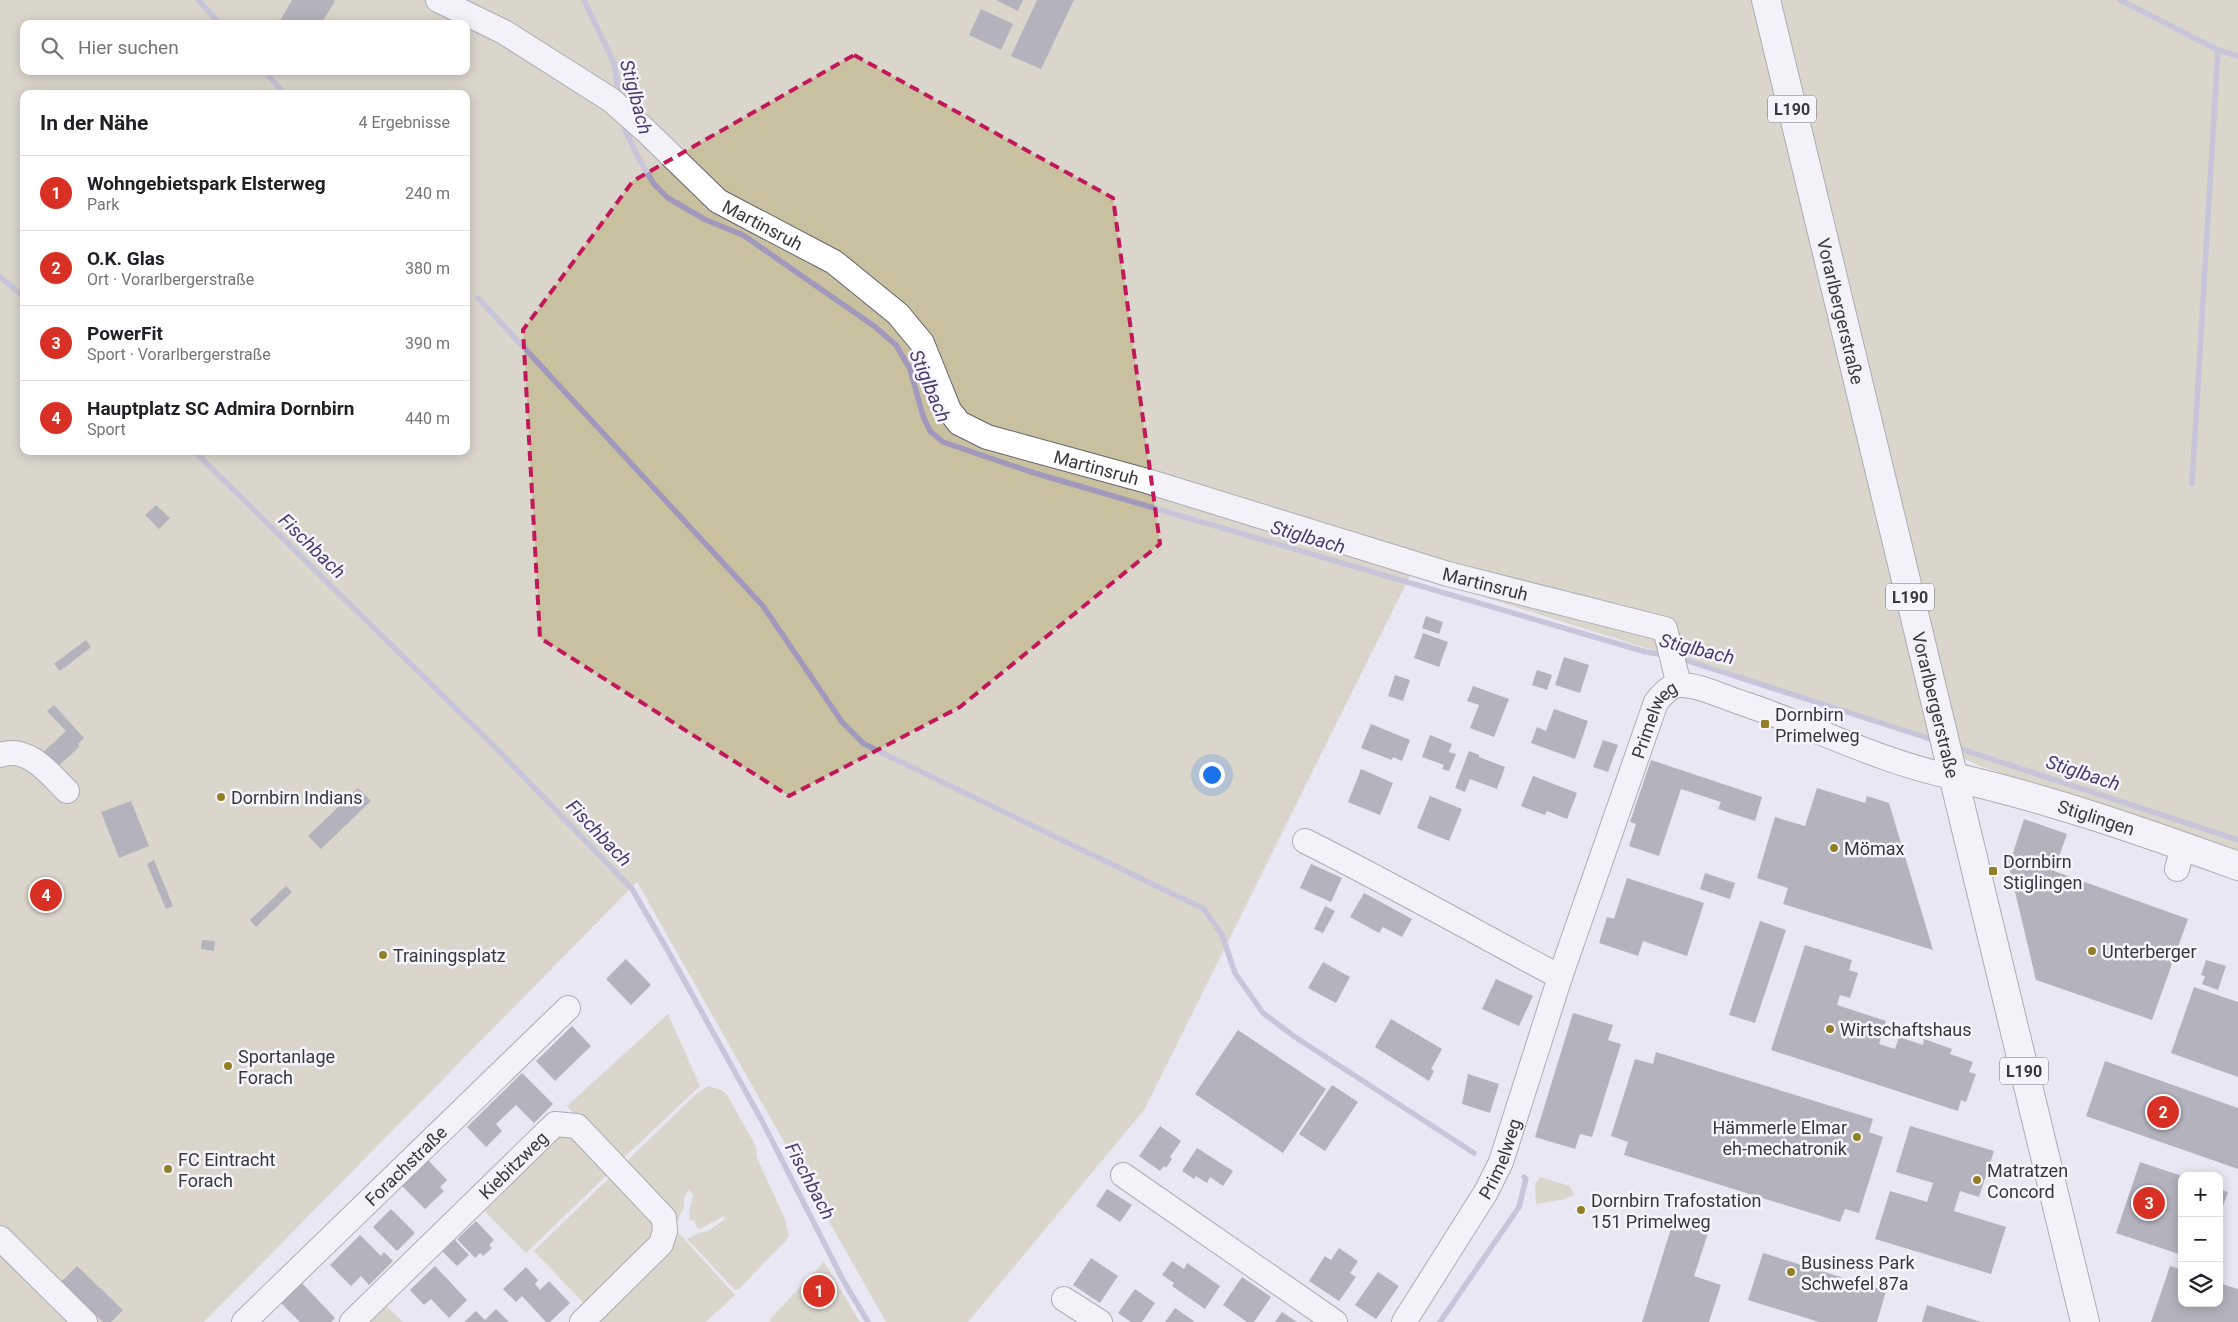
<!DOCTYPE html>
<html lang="de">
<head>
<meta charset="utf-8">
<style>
  :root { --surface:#fff; --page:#f2f2f2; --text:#202124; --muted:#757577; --line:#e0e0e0; --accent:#d93025 }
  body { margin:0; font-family:Roboto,sans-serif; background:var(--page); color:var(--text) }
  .controls { position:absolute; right:15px; bottom:15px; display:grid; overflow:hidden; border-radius:10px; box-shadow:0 2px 12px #0003 }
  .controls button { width:45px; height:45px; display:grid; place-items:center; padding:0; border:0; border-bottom:1px solid var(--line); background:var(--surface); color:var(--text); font:25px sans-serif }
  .you { position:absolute; left:1211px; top:774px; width:18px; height:18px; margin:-12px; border:4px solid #fff; border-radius:50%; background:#1a73e8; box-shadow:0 0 0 8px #1a73e833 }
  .badge { display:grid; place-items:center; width:32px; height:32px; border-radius:50%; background:var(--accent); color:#fff; font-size:16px; font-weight:700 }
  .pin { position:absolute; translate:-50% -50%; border:2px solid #fff; box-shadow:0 1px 5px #0006 }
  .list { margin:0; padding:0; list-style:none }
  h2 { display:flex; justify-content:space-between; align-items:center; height:65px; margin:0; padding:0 20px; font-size:21px }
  h2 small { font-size:16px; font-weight:400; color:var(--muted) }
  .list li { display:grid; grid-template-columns:32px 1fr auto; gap:15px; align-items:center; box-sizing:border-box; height:75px; padding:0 20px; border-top:1px solid var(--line) }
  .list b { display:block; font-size:19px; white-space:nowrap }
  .list p { margin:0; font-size:16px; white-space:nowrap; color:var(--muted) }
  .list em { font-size:16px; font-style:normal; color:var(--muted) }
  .icon { flex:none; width:28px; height:28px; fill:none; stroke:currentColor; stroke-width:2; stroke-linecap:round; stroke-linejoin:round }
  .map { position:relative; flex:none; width:2238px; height:1322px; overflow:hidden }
  .search { position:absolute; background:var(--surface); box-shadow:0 2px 12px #0003; left:20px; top:20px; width:450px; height:55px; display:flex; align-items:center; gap:12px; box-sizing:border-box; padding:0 18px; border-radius:10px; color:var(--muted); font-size:19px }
  .panel { position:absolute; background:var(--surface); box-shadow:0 2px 12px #0003; left:20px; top:90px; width:450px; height:365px; border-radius:10px }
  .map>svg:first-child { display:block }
</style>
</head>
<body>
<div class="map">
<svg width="2238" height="1322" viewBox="0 0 2238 1322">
  <rect width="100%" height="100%" fill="#e9e7f3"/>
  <!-- green -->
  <path fill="#c8c09e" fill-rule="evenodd" d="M0,0H2238V852L1980,766L1900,728L1411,574L1144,1110L968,1322H886L637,882L204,1322H0ZM24,24H466V71H24ZM24,94H466V451H24Z
    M668,1014L700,1086L618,1163L567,1106Z
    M708,1086L722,1090L727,1095L756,1146L757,1158L785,1219L789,1237L740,1288L735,1290L687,1239L699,1233L708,1231L725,1219L724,1216L700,1229L697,1228L694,1220L690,1221L689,1213L693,1194L688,1190L684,1198V1207L676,1224L675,1216L627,1165V1161L696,1094Z
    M568,1132L611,1171L526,1253L480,1206L550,1135Z
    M614,1173L650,1210L658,1236L589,1309L534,1251Z
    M1540,1177L1570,1186L1574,1195L1561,1200L1536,1204L1535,1184Z
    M677,1231L735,1295L706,1322H592Z
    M824,1262L860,1322H771L769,1320Z
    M382,1302L403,1322H362Z"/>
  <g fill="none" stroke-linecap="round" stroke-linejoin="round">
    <!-- stream -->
    <path stroke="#a099bd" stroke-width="5.5" d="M198,0L220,24
      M584,0L614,63L620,100
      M2120,0L2218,50L2192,484
      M2218,50L2238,56
      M264,71L285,94
      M623,121L626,132L640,161L654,184L668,198L706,220L743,235L874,326L896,345L910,369L923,416L930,431L943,442L1031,472L1646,652L1665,655
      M0,277L24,297
      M478,298L763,606L842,722L864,744L1204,909L1222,935L1235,973L1263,1013L1295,1037L1474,1153
      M194,451L495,747L632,889L668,951L762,1121L843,1280L868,1322
      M1679,658L1937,741
      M1955,747L2238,840
      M1440,1322L1519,1207L1526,1179L1524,1177"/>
  </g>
  <!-- building -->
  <path fill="#74727c" d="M292,0H333L335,1L321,24H278Z
    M996,0H1023L1018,11Z
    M1037,0H1074L1041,69L1011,56Z
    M981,9L1013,24L1001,50L969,35Z
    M156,505L170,518L159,529L145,515Z
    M1426,616L1443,622L1439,634L1422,628Z
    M1423,633L1448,642L1439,667L1414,658Z
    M86,640L91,647L60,671L54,664Z
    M1564,657L1589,665L1580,693L1555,685Z
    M1537,670L1552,675L1547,690L1532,685Z
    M1395,675L1410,680L1403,701L1388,696Z
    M1473,686L1509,699L1494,737L1470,728L1479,705L1467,701Z
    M54,705L84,738L78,744L80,746L54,770L40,755L66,731L47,711Z
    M1554,709L1588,721L1575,759L1531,743L1537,727L1546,731Z
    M1371,724L1410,740L1402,761L1393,757L1392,760L1361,748Z
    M1430,735L1452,744L1449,752L1456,754L1449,771L1442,769L1444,765L1422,757Z
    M1603,740L1618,745L1608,772L1593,767Z
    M1469,751L1479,755V757L1505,767L1497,789L1470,779L1465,792L1455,788Z
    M1651,760L1762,797L1755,821L1718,809L1721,802L1681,789L1659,856L1629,846L1636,824L1630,822Z
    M1361,769L1393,783L1380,815L1348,802Z
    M1533,776L1577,793L1567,819L1547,811L1545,815L1521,806Z
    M358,788L371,801L321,849L308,836Z
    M1817,788L1865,803L1867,796L1889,803L1933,950L1783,904L1788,888L1757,878L1775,817L1805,826Z
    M1430,796L1462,809L1449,841L1417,828Z
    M131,801L149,846L119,858L101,812Z
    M2024,819L2067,834L2054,871L2188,919L2152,1020L2036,980L2006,854L2012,856Z
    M154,860L173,906L166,909L147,864Z
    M1311,864L1342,878L1331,902L1300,888Z
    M1705,873L1735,883L1730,899L1700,889Z
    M1627,878L1704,903L1687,956L1643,941L1638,956L1599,943L1607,917L1614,919Z
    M286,886L292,892L256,927L250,920Z
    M1364,893L1412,919L1402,937L1383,927L1379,933L1350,917Z
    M1325,906L1335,911L1323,933L1314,929Z
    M1760,921L1786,930L1755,1023L1729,1015Z
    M202,940L215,941L214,951L201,949Z
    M1805,945L1852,960L1849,970L1858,973L1850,998L1840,995L1837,1005L1886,1021L1879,1044L1895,1049L1899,1037L1923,1045L1924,1039L1952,1049L1950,1054L1973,1062L1969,1072L1976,1074L1966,1102L1961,1100L1958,1111L1771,1050Z
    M626,959L651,985L631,1005L606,979Z
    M2206,960L2226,966L2218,990L2202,984L2205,976L2201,975Z
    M1323,962L1350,977L1336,1003L1308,988Z
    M1496,979L1533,996L1519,1026L1482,1009Z
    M2194,987L2238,1002V1077L2171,1053Z
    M1573,1013L1613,1025L1608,1040L1621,1044L1592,1137L1580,1134L1575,1149L1535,1137Z
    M1391,1019L1442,1049L1431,1069L1434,1071L1429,1081L1375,1047Z
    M572,1026L591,1046L555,1081L536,1061Z
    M1238,1030L1326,1089L1283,1153L1195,1094Z
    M1656,1052L1873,1119L1869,1132L1883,1137L1859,1213L1845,1209L1840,1222L1624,1155L1628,1142L1611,1136L1635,1059L1653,1064Z
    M2105,1061L2238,1108V1169L2086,1116Z
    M522,1073L553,1104L534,1123L516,1105L496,1124L502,1131L486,1147L467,1127Z
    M1468,1074L1499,1084L1490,1113L1462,1104Z
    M1332,1085L1358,1102L1325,1151L1299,1134Z
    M1160,1126L1181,1141L1170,1157L1172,1159L1166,1168L1164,1166L1160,1171L1139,1156Z
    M1910,1126L1994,1151L1979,1197L1960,1191L1954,1211L2006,1227L1991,1274L1875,1239L1890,1191L1927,1202L1933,1183L1896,1172Z
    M1197,1148L1233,1171L1223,1186L1210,1177L1207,1183L1196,1176L1194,1179L1182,1171Z
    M428,1160L447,1180L440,1187L444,1191L425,1209L402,1186Z
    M2140,1162L2182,1176V1255L2116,1233Z
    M1107,1189L1132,1205L1120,1222L1096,1206Z
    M2219,1189L2228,1192L2220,1215H2219Z
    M1578,1206L1585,1209L1583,1214L1576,1212Z
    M391,1209L415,1233L397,1251L373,1227Z
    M476,1221L494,1240L489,1245L492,1248L483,1256L480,1253L475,1258L457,1239Z
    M1673,1222L1708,1233L1694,1276L1721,1285L1709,1322H1642Z
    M360,1235L381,1256L384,1252L393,1261L369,1285L361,1276L351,1286L330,1265Z
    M454,1239L469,1255L457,1266L442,1251Z
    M1339,1248L1358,1261L1350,1273L1356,1277L1339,1301L1309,1281L1325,1256L1331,1260Z
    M1763,1253L1886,1291L1877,1322H1819L1748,1300Z
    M1091,1258L1118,1276L1100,1303L1073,1285Z
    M1172,1261L1184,1269L1187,1263L1220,1286L1205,1309L1172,1286L1174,1283L1162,1275Z
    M77,1266L123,1310L111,1322H103L61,1282Z
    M435,1266L467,1300L449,1318L431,1299L424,1305L410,1290Z
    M2170,1266L2182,1270V1303H2219V1283L2238,1289V1322H2151Z
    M526,1267L538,1280L535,1284L540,1290L549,1281L570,1303L550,1322H546L522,1296L516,1302L503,1289Z
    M1378,1272L1399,1286L1376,1319L1355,1305Z
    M1242,1277L1271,1297L1254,1322H1247L1223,1305Z
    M300,1281L335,1318L331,1322H300L279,1301Z
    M1135,1289L1155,1303L1142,1322H1131L1118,1313Z
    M1927,1305L1981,1322H1922Z
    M1175,1308L1194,1321L1193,1322H1165Z
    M496,1309L509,1322H464L476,1311L485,1320Z
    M1282,1312L1297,1322H1275Z"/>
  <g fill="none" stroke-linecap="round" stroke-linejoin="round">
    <!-- minor casing -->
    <g stroke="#65636d" stroke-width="26">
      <g id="minor">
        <path id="s1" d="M438,0L504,32L611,100L645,130L718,201L834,262L898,314L922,343L949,410L959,423L987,437L1147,481L1448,574L1665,629L1679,685"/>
        <path d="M0,755C28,745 50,774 67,791"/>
        <path d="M1305,841C1391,884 1475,932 1560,977"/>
        <path d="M2177,869L2183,846"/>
        <path d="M1123,1175L1335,1322"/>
        <path d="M0,1238L85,1322"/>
        <path d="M1064,1299L1100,1322"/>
        <path id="s2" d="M244,1322L568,1008"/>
        <path id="s3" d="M352,1322L555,1124L577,1126L664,1218L665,1231L661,1244L582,1322"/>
        <path id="s4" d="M1404,1322L1486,1192L1501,1162L1560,977L1656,702C1662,695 1670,685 1680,685C1700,685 1723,697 1742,703C1812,726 1880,762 1953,777"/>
      </g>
    </g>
    <!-- major casing -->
    <g stroke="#65636d" stroke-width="30">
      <g id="major">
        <path id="s5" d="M1766,0L2085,1322"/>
        <path id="s6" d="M1953,777C2050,799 2144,832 2238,866"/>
      </g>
    </g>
    <!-- minor -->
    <use href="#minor" stroke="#fff" stroke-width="24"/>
    <!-- major -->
    <use href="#major" stroke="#fff" stroke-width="28"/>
  </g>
  <!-- marked area -->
  <path d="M0 0H2238V1322H0ZM854,55L1113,198L1160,544L960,707L789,796L540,638L523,330L633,181Z" fill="#e9e7f3" fill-opacity=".55" fill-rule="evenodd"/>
  <path fill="none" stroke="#c2185b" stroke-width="4" stroke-dasharray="10 6" stroke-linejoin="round" d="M854,55L1113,198L1160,544L960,707L789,796L540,638L523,330L633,181Z"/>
  <!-- markers -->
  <g fill="#927e25" stroke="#f6f5fe" stroke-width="2">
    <rect x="1760" y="719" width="10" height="10" rx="2.5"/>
    <circle cx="221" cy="797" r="5"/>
    <circle cx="1834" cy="848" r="5"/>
    <rect x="1988" y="866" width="10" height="10" rx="2.5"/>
    <circle cx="2092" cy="951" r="5"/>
    <circle cx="383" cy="955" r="5"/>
    <circle cx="1830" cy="1029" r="5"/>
    <circle cx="228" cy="1066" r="5"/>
    <circle cx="1857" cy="1137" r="5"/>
    <circle cx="168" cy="1169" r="5"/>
    <circle cx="1977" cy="1180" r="5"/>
    <circle cx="1581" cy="1210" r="5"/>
    <circle cx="1791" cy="1272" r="5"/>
  </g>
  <g text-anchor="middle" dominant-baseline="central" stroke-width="5" stroke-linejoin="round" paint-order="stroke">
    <!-- shield labels -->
    <g fill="#f6f5fe" stroke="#727177" stroke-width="1">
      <rect x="1768" y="95.5" width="48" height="27" rx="4"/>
      <rect x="1886" y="583.5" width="48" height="27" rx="4"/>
      <rect x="2000" y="1057.5" width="48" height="27" rx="4"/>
    </g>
    <g font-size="16" font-weight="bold" fill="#39383d">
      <text x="1792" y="109">L190</text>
      <text x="1910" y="597">L190</text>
      <text x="2024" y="1071">L190</text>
    </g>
    <!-- street labels -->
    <g font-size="18" fill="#39383d" stroke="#f6f5fe">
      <text stroke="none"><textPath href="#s1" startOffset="398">Martinsruh</textPath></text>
      <text stroke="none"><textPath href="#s5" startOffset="320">Vorarlbergerstraße</textPath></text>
      <text stroke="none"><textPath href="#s1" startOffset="832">Martinsruh</textPath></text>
      <text stroke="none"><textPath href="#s1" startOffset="1238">Martinsruh</textPath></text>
      <text stroke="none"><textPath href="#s5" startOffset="725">Vorarlbergerstraße</textPath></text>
      <text stroke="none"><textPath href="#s4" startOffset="656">Primelweg</textPath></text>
      <text stroke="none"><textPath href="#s6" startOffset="149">Stiglingen</textPath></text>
      <text stroke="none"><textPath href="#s4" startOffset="190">Primelweg</textPath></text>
      <text stroke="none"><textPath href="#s2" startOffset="225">Forachstraße</textPath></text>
      <text stroke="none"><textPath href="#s3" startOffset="225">Kiebitzweg</textPath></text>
    </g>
    <!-- poi labels -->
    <g font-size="18" fill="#39383d" stroke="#f6f5fe" text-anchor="start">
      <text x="1775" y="714">Dornbirn<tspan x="1775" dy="21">Primelweg</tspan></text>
      <text x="231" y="797">Dornbirn Indians</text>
      <text x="1844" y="848">Mömax</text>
      <text x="2003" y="861">Dornbirn<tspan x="2003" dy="21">Stiglingen</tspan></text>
      <text x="2102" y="951">Unterberger</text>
      <text x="393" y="955">Trainingsplatz</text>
      <text x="1840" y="1029">Wirtschaftshaus</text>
      <text x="238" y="1056">Sportanlage<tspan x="238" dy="21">Forach</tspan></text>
      <text x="1847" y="1127" text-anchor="end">Hämmerle Elmar<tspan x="1847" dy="21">eh-mechatronik</tspan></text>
      <text x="178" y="1159">FC Eintracht<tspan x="178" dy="21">Forach</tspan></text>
      <text x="1987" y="1170">Matratzen<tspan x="1987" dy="21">Concord</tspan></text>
      <text x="1591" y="1200">Dornbirn Trafostation<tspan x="1591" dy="21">151 Primelweg</tspan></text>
      <text x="1801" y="1262">Business Park<tspan x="1801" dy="21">Schwefel 87a</tspan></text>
    </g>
    <!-- water labels -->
    <g font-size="19" font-style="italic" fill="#493c6d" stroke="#f6f5fe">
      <text transform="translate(636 97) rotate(75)">Stiglbach</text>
      <text transform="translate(930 386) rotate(67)">Stiglbach</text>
      <text transform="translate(1308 537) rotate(16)">Stiglbach</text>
      <text transform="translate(312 546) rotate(44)">Fischbach</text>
      <text transform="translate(1697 649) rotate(14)">Stiglbach</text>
      <text transform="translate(2083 773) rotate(18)">Stiglbach</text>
      <text transform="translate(599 833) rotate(46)">Fischbach</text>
      <text transform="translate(810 1181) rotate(62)">Fischbach</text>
    </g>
  </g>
</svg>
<div class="controls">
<button>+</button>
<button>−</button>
<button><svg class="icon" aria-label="layers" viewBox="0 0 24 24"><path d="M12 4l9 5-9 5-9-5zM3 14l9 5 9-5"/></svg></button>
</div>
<div class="you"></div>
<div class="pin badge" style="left:819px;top:1291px">1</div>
<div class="pin badge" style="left:2163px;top:1112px">2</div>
<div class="pin badge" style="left:2149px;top:1203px">3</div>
<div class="pin badge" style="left:46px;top:895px">4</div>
<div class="search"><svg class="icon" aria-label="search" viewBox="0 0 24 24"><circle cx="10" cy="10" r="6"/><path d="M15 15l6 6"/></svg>Hier suchen</div>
<section class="panel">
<h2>In der Nähe<small>4 Ergebnisse</small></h2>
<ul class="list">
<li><span class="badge">1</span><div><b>Wohngebietspark Elsterweg</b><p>Park</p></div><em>240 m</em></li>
<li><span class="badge">2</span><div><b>O.K. Glas</b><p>Ort · Vorarlbergerstraße</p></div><em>380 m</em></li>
<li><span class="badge">3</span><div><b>PowerFit</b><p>Sport · Vorarlbergerstraße</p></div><em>390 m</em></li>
<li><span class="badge">4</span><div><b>Hauptplatz SC Admira Dornbirn</b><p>Sport</p></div><em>440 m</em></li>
</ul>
</section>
</div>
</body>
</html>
